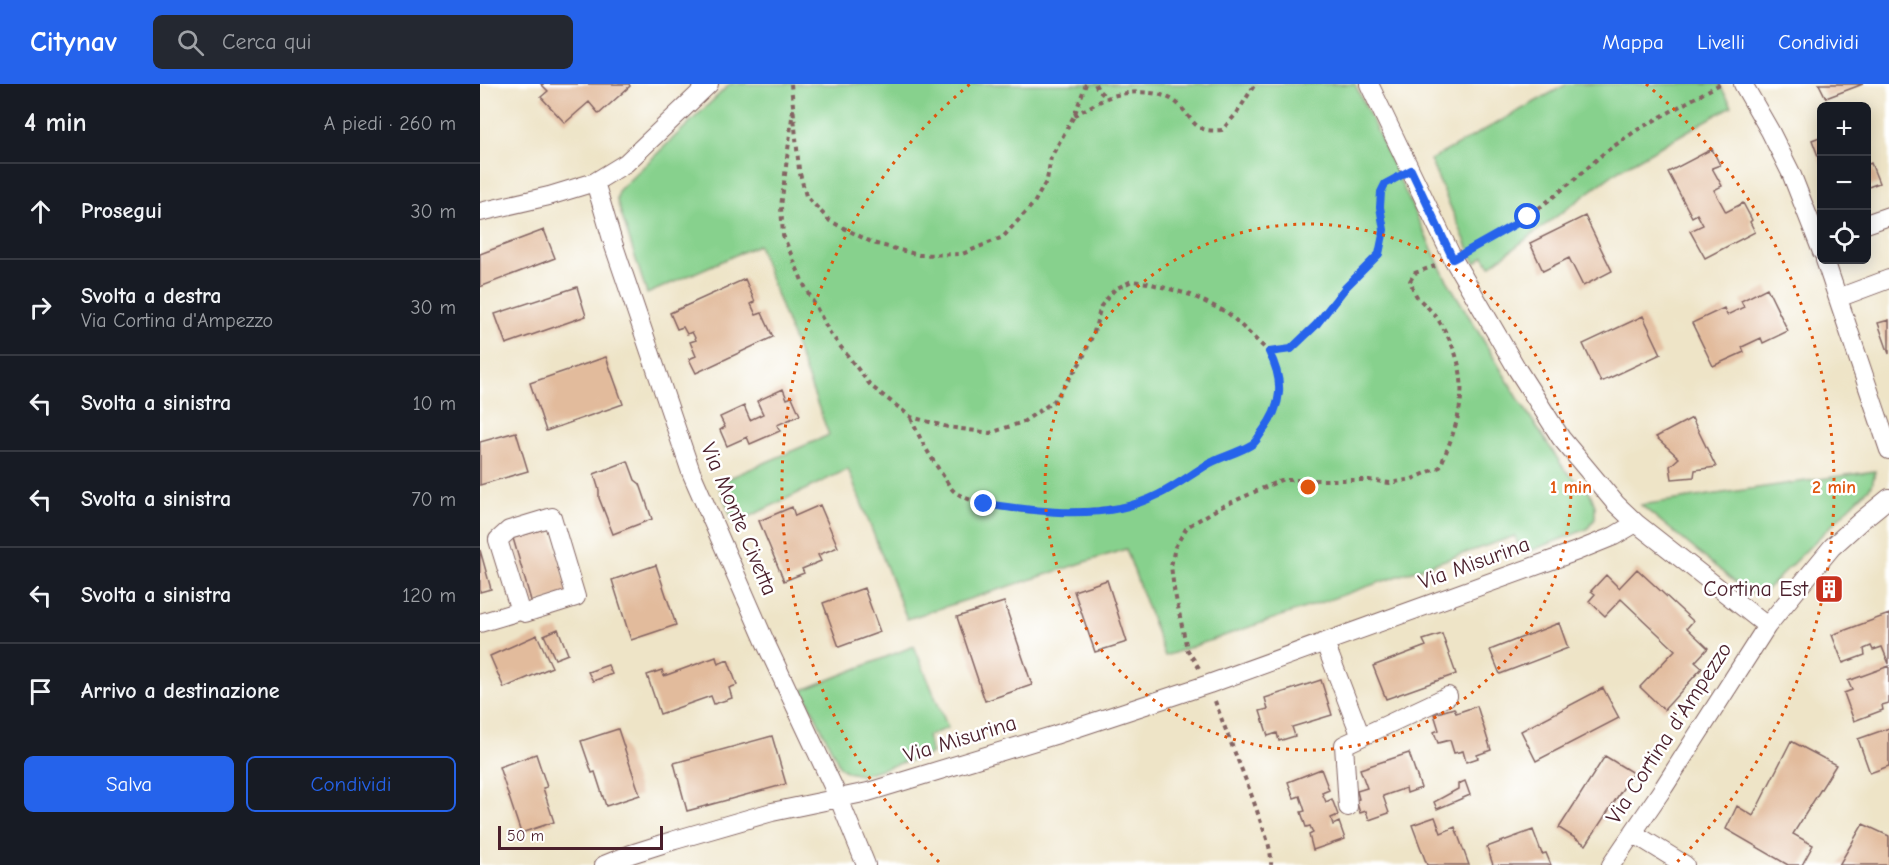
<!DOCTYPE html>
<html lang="it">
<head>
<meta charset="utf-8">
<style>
  :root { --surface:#171b24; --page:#242831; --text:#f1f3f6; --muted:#9ea1a6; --line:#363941; --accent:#2563eb }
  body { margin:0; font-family:"Comic Neue",sans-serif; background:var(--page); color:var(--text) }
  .controls { position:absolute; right:18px; top:18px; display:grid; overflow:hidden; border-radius:9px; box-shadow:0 3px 15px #0003 }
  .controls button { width:54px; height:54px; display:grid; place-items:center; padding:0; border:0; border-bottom:2px solid var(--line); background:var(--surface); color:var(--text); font:30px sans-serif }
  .scale { position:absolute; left:18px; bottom:15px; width:165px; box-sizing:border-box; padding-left:6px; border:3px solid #4a1f2b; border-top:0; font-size:16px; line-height:21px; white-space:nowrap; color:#4a1f2b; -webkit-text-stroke:4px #fff; paint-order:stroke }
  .stop { position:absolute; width:18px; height:18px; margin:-14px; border:4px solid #2563eb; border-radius:50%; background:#fff }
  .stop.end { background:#2563eb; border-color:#fff; box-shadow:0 2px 6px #0008 }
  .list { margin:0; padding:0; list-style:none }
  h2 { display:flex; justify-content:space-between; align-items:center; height:78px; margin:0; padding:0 24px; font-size:26px }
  h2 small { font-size:20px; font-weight:400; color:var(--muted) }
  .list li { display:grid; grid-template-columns:39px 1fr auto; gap:18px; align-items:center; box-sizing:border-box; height:96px; padding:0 24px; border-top:2px solid var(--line) }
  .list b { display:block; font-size:22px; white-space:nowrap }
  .list p { margin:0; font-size:20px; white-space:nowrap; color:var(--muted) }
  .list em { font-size:20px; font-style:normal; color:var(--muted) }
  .actions { display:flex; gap:12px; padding:18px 24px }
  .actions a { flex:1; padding:14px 0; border:2px solid var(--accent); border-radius:9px; text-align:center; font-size:21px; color:var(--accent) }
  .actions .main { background:var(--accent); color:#fff }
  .icon { flex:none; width:33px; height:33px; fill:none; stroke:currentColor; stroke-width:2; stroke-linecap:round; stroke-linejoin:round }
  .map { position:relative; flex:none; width:1409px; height:781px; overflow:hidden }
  header { display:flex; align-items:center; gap:36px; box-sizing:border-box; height:84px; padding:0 30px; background:var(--accent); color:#fff }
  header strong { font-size:28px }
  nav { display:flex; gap:33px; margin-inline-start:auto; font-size:21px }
  .search { width:420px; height:54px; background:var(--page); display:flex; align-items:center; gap:15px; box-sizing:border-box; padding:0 21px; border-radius:9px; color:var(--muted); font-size:22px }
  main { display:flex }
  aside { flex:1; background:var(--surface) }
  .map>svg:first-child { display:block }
</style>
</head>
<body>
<header>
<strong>Citynav</strong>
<div class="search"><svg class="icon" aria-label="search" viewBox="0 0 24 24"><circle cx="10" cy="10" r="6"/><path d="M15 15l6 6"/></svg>Cerca qui</div>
<nav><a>Mappa</a><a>Livelli</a><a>Condividi</a></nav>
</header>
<main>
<aside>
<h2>4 min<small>A piedi · 260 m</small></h2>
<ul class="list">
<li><svg class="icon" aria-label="ahead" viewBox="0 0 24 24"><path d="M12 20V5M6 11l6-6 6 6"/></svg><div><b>Prosegui</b></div><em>30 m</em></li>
<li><svg class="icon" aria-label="right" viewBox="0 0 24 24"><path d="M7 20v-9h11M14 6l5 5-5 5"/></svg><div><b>Svolta a destra</b><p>Via Cortina d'Ampezzo</p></div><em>30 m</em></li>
<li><svg class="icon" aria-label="left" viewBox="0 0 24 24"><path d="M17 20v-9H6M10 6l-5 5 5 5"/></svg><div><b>Svolta a sinistra</b></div><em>10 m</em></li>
<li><svg class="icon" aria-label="left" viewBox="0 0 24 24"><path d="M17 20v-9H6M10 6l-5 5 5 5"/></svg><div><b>Svolta a sinistra</b></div><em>70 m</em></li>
<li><svg class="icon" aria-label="left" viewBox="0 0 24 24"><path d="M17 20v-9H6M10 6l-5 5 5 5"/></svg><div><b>Svolta a sinistra</b></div><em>120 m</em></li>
<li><svg class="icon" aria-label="arrive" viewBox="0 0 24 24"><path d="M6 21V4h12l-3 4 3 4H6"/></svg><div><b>Arrivo a destinazione</b></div></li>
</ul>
<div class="actions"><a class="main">Salva</a><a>Condividi</a></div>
</aside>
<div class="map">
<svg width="1409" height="781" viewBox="0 0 1409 781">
  <rect width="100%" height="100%" fill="#fff"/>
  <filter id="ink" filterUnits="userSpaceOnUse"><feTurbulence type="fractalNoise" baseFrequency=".0167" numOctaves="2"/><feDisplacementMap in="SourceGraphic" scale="12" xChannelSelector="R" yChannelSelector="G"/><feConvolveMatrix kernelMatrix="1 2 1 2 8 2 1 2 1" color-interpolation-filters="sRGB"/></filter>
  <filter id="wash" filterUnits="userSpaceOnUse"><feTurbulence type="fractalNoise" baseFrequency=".008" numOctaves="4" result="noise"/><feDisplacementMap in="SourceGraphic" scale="24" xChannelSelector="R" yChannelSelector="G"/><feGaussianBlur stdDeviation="1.35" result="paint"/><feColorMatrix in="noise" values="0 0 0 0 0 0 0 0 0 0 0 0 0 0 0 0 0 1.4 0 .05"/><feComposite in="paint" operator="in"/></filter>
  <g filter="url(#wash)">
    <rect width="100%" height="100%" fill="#eee4c7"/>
    <!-- green -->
    <path fill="#87d18d" stroke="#68785c" stroke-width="1.5" d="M250,0H875L964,191L1041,319L1085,386L1110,409L1115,422V435L1107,445L1042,470L1035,452L685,572L646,465L427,535L368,385L254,440L238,399L349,351L278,161L167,210L137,117L138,107Z
      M1087,0H1239L1252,22L1139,86L1010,182L1004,172L995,179L950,76Z
      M1395,387L1392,401L1283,509H1268L1161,421Z
      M434,562L468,644L447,652L452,670L381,691L367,688L360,683L323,606Z"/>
    <g id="blocks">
      <!-- building -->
      <path fill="#e2bb9c" d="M61,0H149L150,2L119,30L109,18L85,39L61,13L68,7Z
        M1339,0H1383L1346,14Z
        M1342,52V80H1341L1332,56Z
        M1232,65L1240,81L1232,84L1242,102L1234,106L1246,128L1263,119L1272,136L1270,138L1275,148L1225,174L1210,147L1223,141L1217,130L1212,133L1188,88Z
        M1391,79L1399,99L1386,104V81Z
        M1105,132L1132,187L1103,202L1089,174L1063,187L1050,159Z
        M64,146L75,174L0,203V170Z
        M265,195L275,218L271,220L276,231L282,229L293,253L216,289L209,275L216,272L210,258L216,256L212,248L207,250L203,243L197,245L190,229Z
        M97,203L106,232L26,260L15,230Z
        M1287,204L1308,247L1283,259L1281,254L1262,263L1264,268L1233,282L1212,239L1244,224L1247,231L1264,223L1261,217Z
        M1163,232L1181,270L1121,298L1103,260Z
        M1409,236V270L1398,239Z
        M126,273L143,320L66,347L50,299Z
        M303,305L307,315L312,313L320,331L297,341L300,347L270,360L267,353L247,362L240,346L245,343L240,333L264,322L270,336L283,330L277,317Z
        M1212,334L1236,383L1215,386L1214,393L1192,395L1190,382L1199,374L1176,353Z
        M36,348L48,387L0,401V358Z
        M148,377L155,396L160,400L172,435L133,450L119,414V406L114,390Z
        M340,421L358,463L338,471L341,477L322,485L324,489L304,497L279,437L312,423L315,432Z
        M70,443L89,510L52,520L33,454Z
        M0,466L11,505L0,508Z
        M176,481L196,541L151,556L132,496Z
        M1157,485L1213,537L1207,544L1228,564L1215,578L1222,584L1184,626L1160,603L1195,566L1141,515L1125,532L1109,517L1115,510L1111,507L1126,491L1139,504Z
        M627,496L647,558L615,568L594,507Z
        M1349,498L1357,504L1349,513L1342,507Z
        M384,504L400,548L359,563L343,519Z
        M524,518L552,601L505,617L477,533Z
        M1409,530V580L1402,563L1393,566L1391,562L1384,565L1385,571L1363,579L1352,551Z
        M1079,539L1088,564L1020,590L1010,566Z
        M78,545L88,570L75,575L64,551Z
        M962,550L976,590L906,615L893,582L946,562L943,556Z
        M57,551L72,583L24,604L10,572Z
        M236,573L238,580L248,576L257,601L249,604L252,614L234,620L231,612L180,630L167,591L182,586L184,592Z
        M128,581L132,590L113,597L108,588Z
        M1409,582V619L1402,621L1403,626L1374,637L1364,609L1372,606L1368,597Z
        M841,596L852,631L812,643L815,652L799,657L797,649L788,652L780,627L788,625L785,614Z
        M1123,604L1139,634L1056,677L1041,647Z
        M997,622L1011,666L997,671L998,674L986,678L983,667L974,669L970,656L958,659L954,648L959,646L954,630L974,624L976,629Z
        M1409,644V682L1390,689L1378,655Z
        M138,645L160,711L126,722L115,688L112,689L101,657Z
        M292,652L306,700L207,727L194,679Z
        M1311,657L1356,681L1313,750L1333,761L1322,781H1308L1246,745L1257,722L1273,732Z
        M929,669L941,704L927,709L926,704L903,712L909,729L889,736L886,727L880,729L876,716L879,715L877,707L887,704L880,685Z
        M56,670L67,703L63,704L74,738L41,749L19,683Z
        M1125,672L1153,689L1106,761L1079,744Z
        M841,685L849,706L842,709L846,718L852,715L858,731L851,734L853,741L859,738L865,755L833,766L829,751L833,749L830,742L826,743L821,728L825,727L820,712L814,714L808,698Z
        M985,697L990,711L957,725L954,718L978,705V700Z
        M955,733L961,749L975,743L989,781H947L932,741Z
        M1383,740L1409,752V781H1359Z
        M1053,746L1062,770L1066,769L1071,781H1013L1007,763Z"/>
    </g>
  </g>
  <g filter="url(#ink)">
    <use href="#blocks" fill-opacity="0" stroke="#836462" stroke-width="1.5"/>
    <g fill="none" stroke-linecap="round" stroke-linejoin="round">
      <!-- minor casing -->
      <g stroke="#836462" stroke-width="20">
        <path id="minor" d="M229,0L146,79L115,98L134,162L211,388L287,562L359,715L386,781
          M889,0L973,175L1037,285L1081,354L1136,420L1156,439L1287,542
          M1263,0L1290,47L1311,89L1342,168
          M0,128L69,112L115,98
          M1386,140L1409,132
          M1345,176L1409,366
          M1358,214L1409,195
          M0,539L40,527L18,456L29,446L72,433L96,513L45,529L40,527
          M845,559L881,653L864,661L868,723
          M881,653L968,612
          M1153,749L1205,781
          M124,781L151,770L195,756L292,728L388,708L575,651L729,600L1097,467L1134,452L1156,439
          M1131,781L1184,703L1287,542L1352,463L1382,436L1409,414"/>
      </g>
      <!-- path -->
      <path stroke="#836462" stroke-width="4" stroke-dasharray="4.5 4.5" stroke-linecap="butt" d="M311,0L319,86L326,112L350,137L393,159L439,171L482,170L523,153L554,119L567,96L571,73L594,32L606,0
        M615,0L619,7L627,14
        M313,25L301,123L303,151L323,199L350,249L391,302L431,333L468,343L510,349L543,338L574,317L602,276L614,248L621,222L635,205L652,197L668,199L711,211L748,229L789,268L811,265L836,241L866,203L899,169L904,146L900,123L901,108L905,100L914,95
        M594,31C605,26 616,19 627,14C647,6 682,5 698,20C715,37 713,49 742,46L757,29L775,0
        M989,166L1048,133L1094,96L1124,69L1157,46L1240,0
        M431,334C440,356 451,374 464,393C467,398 471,405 475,408C514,435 633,432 675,413C694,405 709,392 725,382C740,373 757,370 771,361C776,359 779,352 783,348C802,321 804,297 789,268
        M719,584L707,565L694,505L691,482L695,463L707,443L739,424L801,396H889L910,399L932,395L960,383C984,326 994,290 957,234C951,226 944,220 938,214C934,209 932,202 930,197L935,189L955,182
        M735,617C749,657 767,695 780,736C785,749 792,766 791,781"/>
      <!-- minor -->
      <use href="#minor" stroke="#fff" stroke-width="18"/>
    </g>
  </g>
  <g fill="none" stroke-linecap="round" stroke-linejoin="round" filter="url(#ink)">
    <!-- route -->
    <path stroke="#2563eb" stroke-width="8" d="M504,420C548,426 596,433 640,424C677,416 695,401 725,382C739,373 756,370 771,361C776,359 779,352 782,348C803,321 804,297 789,268L811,265L836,241L866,203L899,170L904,146L900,123L901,108L905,100L931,86L973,175L1048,133"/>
  </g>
  <!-- distance rings -->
  <g fill="none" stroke="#e0560e" stroke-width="3" stroke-dasharray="3 6">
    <circle cx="828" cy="403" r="263"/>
    <path d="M459 778A526 526 0 0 1 490 0M1166 0A526 526 0 0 1 1197 778"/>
  </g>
  <!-- icons -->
  <defs>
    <g id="building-square" transform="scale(1.5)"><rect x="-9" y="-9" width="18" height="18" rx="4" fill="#c8321e" stroke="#fff"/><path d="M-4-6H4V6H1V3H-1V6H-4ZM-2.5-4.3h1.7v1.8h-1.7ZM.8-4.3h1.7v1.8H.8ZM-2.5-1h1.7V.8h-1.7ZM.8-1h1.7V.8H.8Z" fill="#fff"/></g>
  </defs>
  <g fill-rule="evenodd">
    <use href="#building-square" x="1349" y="505"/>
  </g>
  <g text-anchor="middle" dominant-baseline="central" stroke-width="5" stroke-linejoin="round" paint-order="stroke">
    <!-- street labels -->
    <g font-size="22" fill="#4a1f2b" stroke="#fff">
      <text transform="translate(259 435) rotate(67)">Via Monte Civetta</text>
      <text transform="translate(994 479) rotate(-20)">Via Misurina</text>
      <text transform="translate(1189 649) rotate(-57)">Via Cortina d'Ampezzo</text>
      <text transform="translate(480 655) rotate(-17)">Via Misurina</text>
    </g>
    <!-- poi labels -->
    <g font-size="22" fill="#4a1f2b" stroke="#fff" text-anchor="end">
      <text x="1328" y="505">Cortina Est</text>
    </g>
  </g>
  <circle cx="828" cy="403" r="9" fill="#e0560e" stroke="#fff" stroke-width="3"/>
  <g font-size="18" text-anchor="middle" font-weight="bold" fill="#e0560e" stroke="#fff" stroke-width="5" stroke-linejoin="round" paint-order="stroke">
    <text x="1091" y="409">1 min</text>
    <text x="1354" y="409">2 min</text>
  </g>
</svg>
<div class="controls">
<button>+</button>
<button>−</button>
<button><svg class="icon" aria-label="locate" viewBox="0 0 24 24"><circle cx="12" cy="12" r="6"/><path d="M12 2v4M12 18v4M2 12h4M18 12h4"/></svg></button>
</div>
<div class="scale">50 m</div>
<div class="stop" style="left:1048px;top:133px"></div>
<div class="stop end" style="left:504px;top:420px"></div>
</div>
</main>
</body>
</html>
